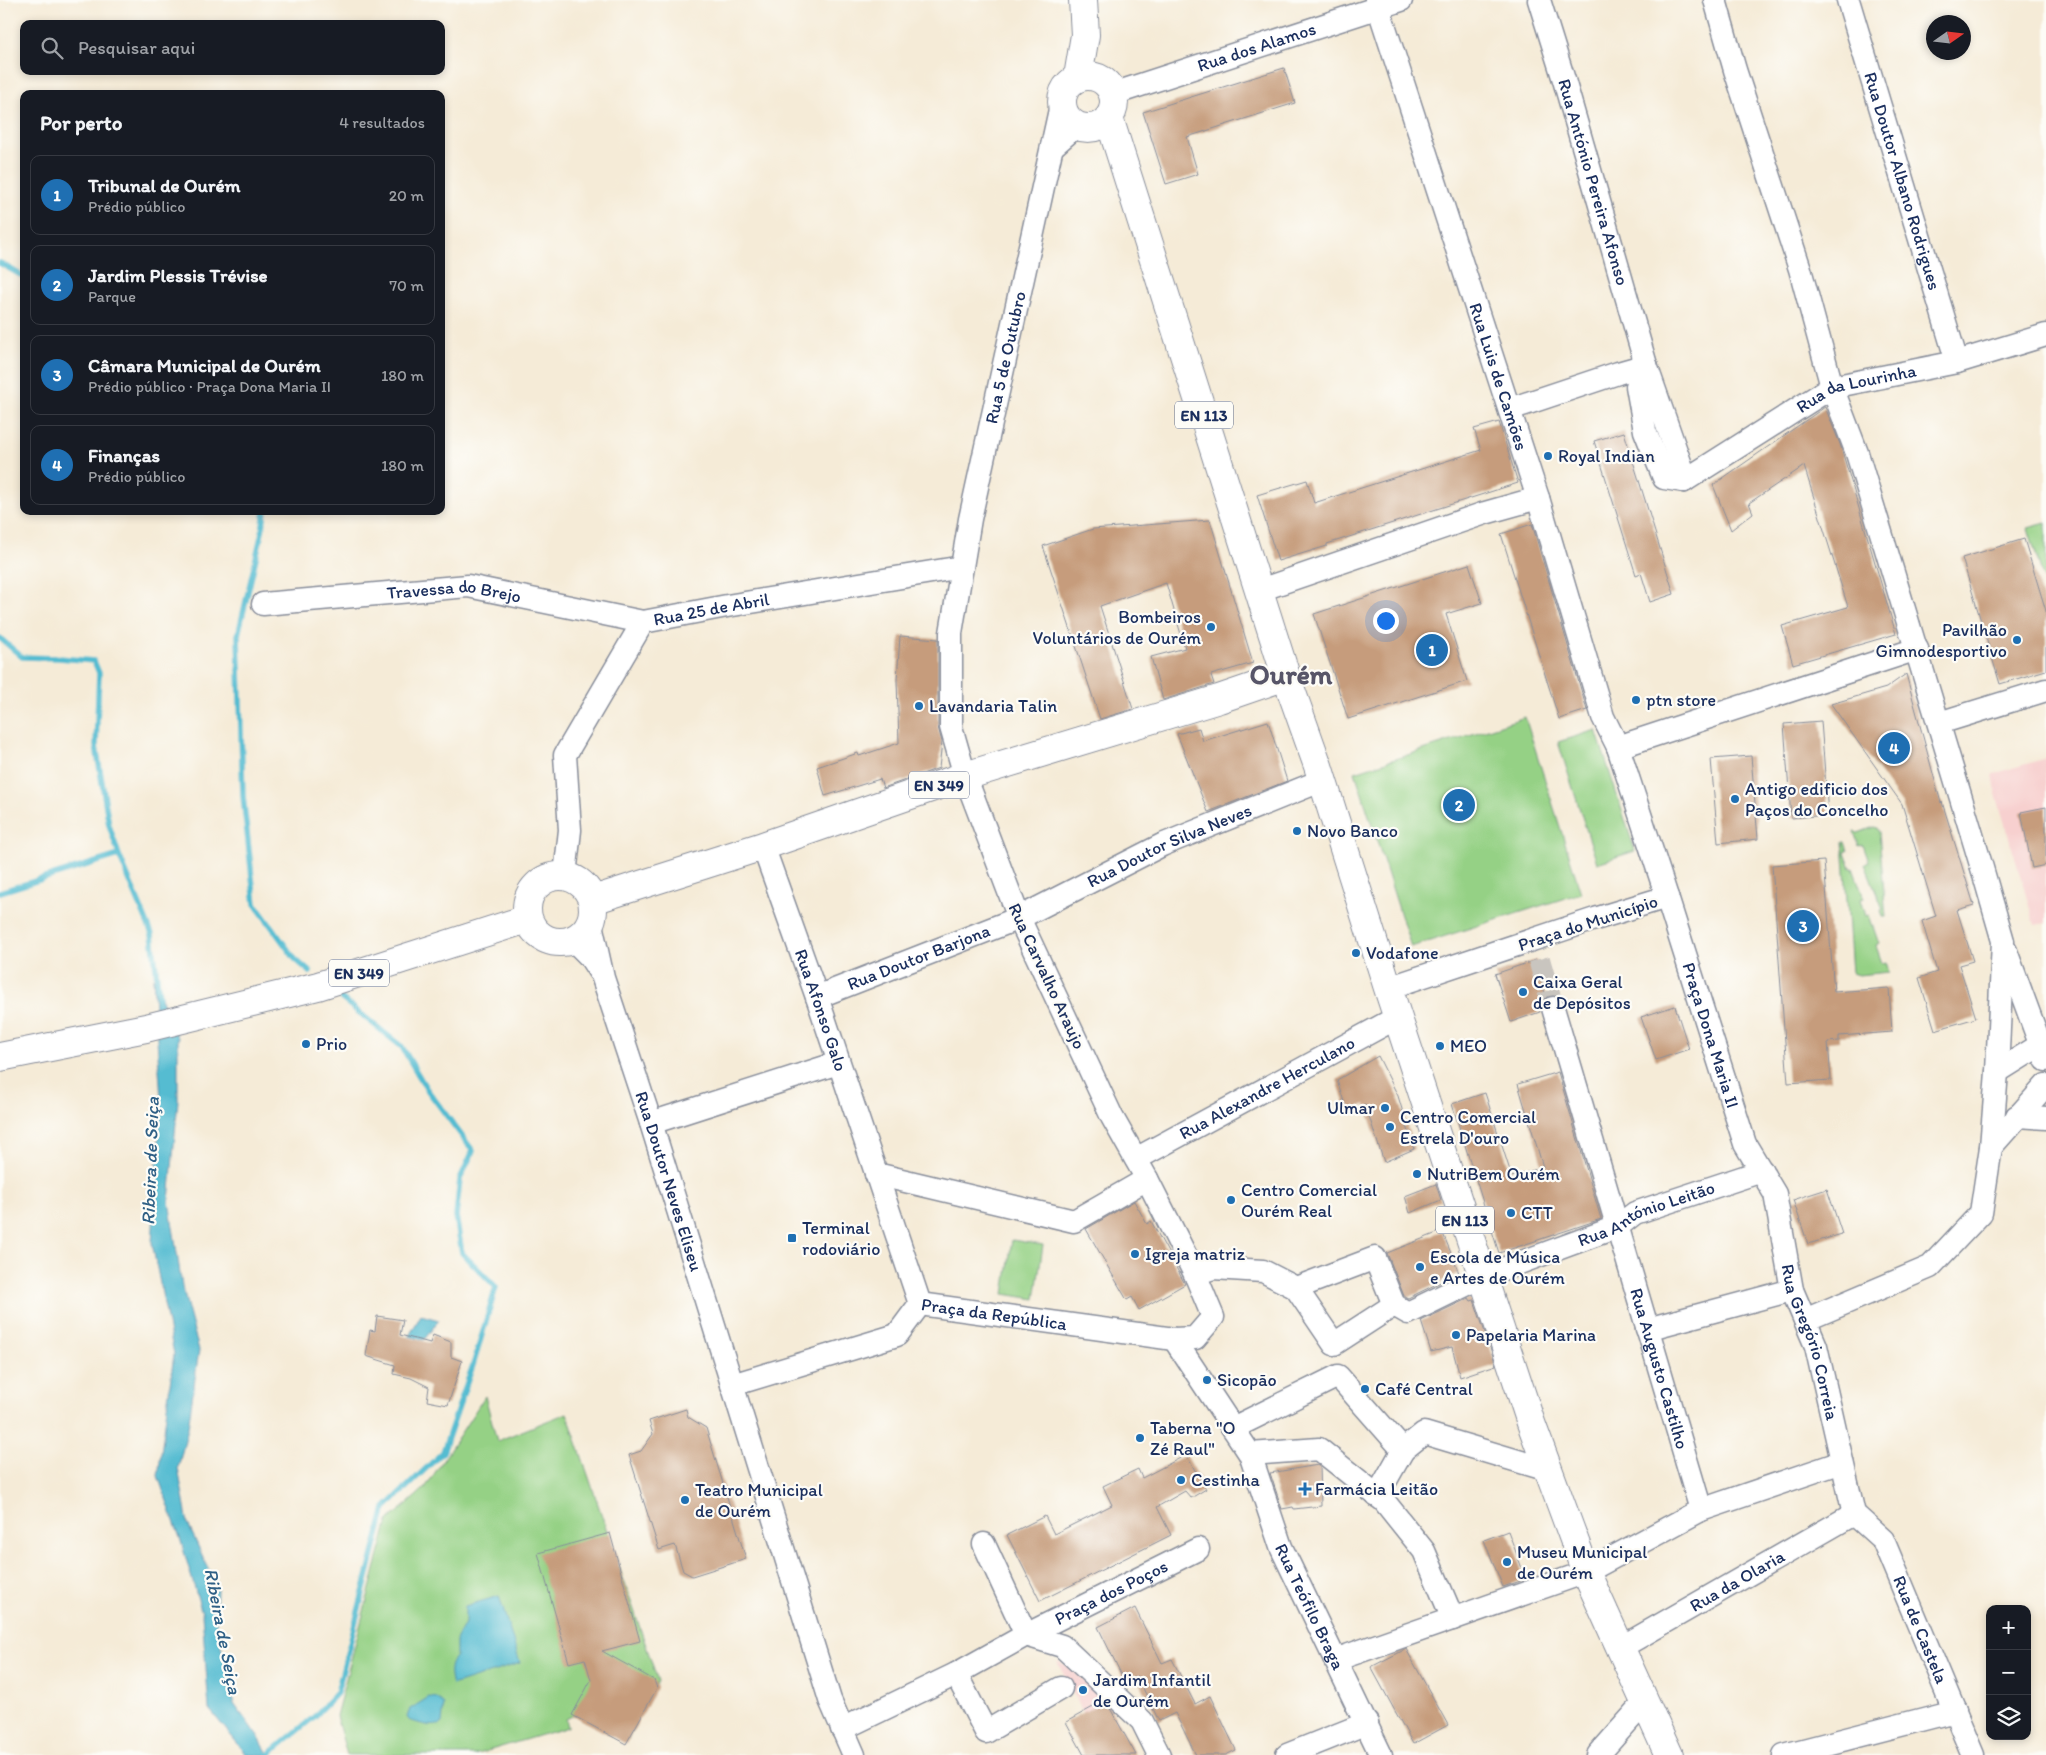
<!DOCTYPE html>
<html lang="pt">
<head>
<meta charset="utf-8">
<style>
  :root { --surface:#171b24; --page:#242831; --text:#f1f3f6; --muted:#9ea1a6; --line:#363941; --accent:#1f6fb2 }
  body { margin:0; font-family:Itim,sans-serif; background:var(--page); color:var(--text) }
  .controls { position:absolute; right:15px; bottom:15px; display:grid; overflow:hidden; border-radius:10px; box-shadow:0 2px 8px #0003 }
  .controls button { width:45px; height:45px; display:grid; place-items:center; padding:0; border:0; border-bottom:1px solid var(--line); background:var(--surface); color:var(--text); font:25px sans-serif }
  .compass { position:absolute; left:1926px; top:15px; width:45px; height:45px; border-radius:50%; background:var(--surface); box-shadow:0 2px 8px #0003; rotate:76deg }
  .you { position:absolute; left:1385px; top:620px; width:18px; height:18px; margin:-12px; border:4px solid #fff; border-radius:50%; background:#1a73e8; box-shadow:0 0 0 8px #1a73e833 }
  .badge { display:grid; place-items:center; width:32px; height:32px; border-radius:50%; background:var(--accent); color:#fff; font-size:16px; font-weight:700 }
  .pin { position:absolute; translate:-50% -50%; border:2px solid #fff; box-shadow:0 1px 5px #0006 }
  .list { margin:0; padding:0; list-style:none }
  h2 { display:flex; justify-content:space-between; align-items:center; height:65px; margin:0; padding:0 20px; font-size:21px }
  h2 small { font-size:16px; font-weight:400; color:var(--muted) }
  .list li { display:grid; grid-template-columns:32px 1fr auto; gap:15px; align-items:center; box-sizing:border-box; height:80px; margin:0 10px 10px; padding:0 10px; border:1px solid var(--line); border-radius:10px }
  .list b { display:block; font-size:19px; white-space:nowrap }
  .list p { margin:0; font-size:16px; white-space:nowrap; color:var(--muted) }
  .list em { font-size:16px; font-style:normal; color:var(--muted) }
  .icon { flex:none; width:28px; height:28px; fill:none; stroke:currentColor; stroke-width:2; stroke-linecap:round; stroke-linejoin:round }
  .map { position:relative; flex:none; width:2046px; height:1755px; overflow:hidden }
  .search { position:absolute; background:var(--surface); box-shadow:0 2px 8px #0003; left:20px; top:20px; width:425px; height:55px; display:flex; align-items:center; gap:12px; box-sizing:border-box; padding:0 18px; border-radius:10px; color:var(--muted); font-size:19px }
  .panel { position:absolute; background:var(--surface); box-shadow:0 2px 8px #0003; left:20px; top:90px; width:425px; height:425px; border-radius:10px }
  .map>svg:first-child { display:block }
</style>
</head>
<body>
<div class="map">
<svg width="2046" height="1755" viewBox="0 0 2046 1755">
  <rect width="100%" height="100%" fill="#fdfcf7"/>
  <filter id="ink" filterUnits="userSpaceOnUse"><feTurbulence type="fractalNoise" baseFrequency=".02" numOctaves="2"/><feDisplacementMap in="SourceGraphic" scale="10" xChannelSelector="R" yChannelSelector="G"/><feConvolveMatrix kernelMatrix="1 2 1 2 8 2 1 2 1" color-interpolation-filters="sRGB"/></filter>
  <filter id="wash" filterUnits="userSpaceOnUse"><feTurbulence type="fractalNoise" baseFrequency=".0096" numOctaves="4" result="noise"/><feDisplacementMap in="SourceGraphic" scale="20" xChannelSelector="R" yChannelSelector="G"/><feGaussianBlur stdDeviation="1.12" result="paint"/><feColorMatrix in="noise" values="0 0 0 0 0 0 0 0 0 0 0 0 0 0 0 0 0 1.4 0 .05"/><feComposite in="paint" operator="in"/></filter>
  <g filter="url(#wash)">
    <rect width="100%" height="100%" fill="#f5ebd7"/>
    <!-- built -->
    <path fill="#f7d0cf" d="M2046,758V923L2035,925L1996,794L1993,774Z
      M1057,1661L1069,1667L1106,1700L1119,1724L1095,1737Z"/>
    <!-- green -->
    <path fill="#95d185" stroke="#588072" d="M2046,523V587L2028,528Z
      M1525,717L1581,893L1411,947L1355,772Z
      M1596,730L1635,851L1597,863L1558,742Z
      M1874,827L1877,828L1879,832L1886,917H1883L1881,910L1883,909L1865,864L1869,862L1863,845L1859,846L1854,832L1858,833Z
      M1843,842H1845L1848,851L1845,852L1851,868H1853L1864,898L1861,899L1866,916L1869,915L1879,944L1876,946L1882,963L1886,962L1889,972L1858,975L1852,973Z
      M1012,1240L1043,1245L1035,1299L1004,1294Z
      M485,1396L497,1441L567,1413L658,1681L628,1740L576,1714L566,1719L568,1727L474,1755H347L336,1716L388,1521L425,1488Z"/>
    <!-- water -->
    <path fill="#54bcd1" stroke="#387698" d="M153,978L178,1038V1100L169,1201L182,1286L199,1350L188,1428L178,1468L188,1524L217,1588L216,1623L234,1704L259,1738L269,1755H247L209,1709L202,1613L180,1538L158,1476L174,1354L152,1243L161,1100Z
      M421,1315L439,1320L424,1340L409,1336Z
      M499,1596L520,1663L452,1685C449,1674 448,1665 456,1656V1640L465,1623V1606Z
      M429,1697L437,1698L444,1704L442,1723C434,1729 418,1723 409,1720L407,1717L410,1709Z"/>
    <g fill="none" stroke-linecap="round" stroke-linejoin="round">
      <!-- stream -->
      <path stroke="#54bcd1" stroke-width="5.5" d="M0,263L24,277
        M265,511L262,532L238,635L243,796L255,904L295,959L310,972
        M0,638L22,657L59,658L94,661L99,673L96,746L109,825L119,855L152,934L159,997
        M0,892L119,855
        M268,1755L315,1716L337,1693L385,1508L443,1452L474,1362L496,1287L462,1253L456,1216L460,1179L473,1151L426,1088L402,1047L341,998"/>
    </g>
    <g id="blocks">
      <!-- building -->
      <path fill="#c69c7c" d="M1284,68L1295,103L1187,137L1198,174L1166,184L1143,112Z
        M1825,407L1840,444L1896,634L1793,664L1782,626L1848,607L1804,466L1749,503L1753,513L1731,530L1713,485Z
        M1499,422L1518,483L1327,544V546L1278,561L1257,495L1307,480L1314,503L1481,450L1474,429Z
        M1624,432L1674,594L1650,602L1641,573L1636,575L1594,441Z
        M1210,520L1253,663L1211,675L1214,684L1163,700L1151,657L1185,648L1166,583L1100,606L1133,709L1100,719L1043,546L1093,529Z
        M1532,524L1587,710L1559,719L1501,534Z
        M2024,539L2046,611V670L2000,684L1962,558Z
        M1469,564L1482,603L1446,614L1467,681L1348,719L1314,614Z
        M900,636L938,639V727L942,742L939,768L883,788L880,779L825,796L817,767L858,753L859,756L899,743L897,680Z
        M1906,674L1941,803L1942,802L1974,905L1957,910L1973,961L1959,965L1976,1018L1935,1030L1919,978L1937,972L1922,921L1936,916L1902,804L1831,704L1886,688Z
        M1268,721L1287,781L1208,812L1177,734L1199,728L1203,741Z
        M1821,721L1828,815L1791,818L1784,724Z
        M1751,756L1758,839L1718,843L1711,759Z
        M2046,807V865L2032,868L2021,812Z
        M1824,861L1834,992L1889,988L1892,1032L1839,1036V1041L1828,1042L1831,1080L1788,1083L1772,865Z
        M1536,960L1546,997L1540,1004V1012L1511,1022L1495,974Z
        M1675,1006L1689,1049L1656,1060L1641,1017Z
        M1378,1056L1398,1096L1414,1149L1384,1162L1365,1104L1348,1114L1337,1080Z
        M1558,1072L1601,1219L1499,1253L1452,1104L1485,1093L1512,1177L1543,1167L1518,1084Z
        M1436,1184L1441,1200L1410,1213L1405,1196Z
        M1827,1189L1842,1234L1808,1244L1793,1200Z
        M1134,1201L1147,1224L1151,1221L1185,1284L1139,1310L1132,1297L1127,1300L1086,1229Z
        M1442,1231L1459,1273L1408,1298L1404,1296L1387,1253Z
        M1469,1298L1471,1301L1474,1300L1496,1365L1460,1377L1452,1347L1431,1352L1421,1321Z
        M377,1316L403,1320L400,1335L430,1343L433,1335L451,1342V1357L462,1361L448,1405L427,1401L429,1387L411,1378L394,1374L395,1365L366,1356L370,1330L375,1331Z
        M686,1409L688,1417L706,1428L746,1559L692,1576L683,1571L675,1545L659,1550L629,1455L641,1451L653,1434L649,1421Z
        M1186,1455L1206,1489L1191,1498L1185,1491L1157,1507L1171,1535L1040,1601L1007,1535L1045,1516L1054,1534L1112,1505L1103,1486L1138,1469L1142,1478Z
        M1318,1465L1320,1466L1321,1506L1294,1509L1293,1507L1282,1509L1270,1473Z
        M1508,1531L1526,1579L1503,1587L1484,1540Z
        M610,1533L640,1641L602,1651L654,1680L657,1688L626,1744L572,1715L591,1680L585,1659L569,1663L538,1553Z
        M1135,1608L1162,1663L1172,1659L1195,1704L1210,1696L1236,1750L1226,1755H1196L1175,1713L1159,1721L1137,1676L1125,1682L1098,1627Z
        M1406,1649L1448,1725L1413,1744L1371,1667Z
        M1102,1702L1111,1710L1136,1755H1084L1066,1722Z"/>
    </g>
  </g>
  <g filter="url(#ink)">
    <use href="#blocks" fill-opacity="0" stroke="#888d9a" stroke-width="1"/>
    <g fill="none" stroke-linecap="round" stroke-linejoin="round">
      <!-- minor-tunnel -->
      <path stroke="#c9c5bf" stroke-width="22" stroke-dasharray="22 11" stroke-linecap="butt" d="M1539,959L1553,1008"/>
      <!-- minor casing -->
      <g stroke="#888d9a" stroke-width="25">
        <g id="minor">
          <path id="s1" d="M1376,0L1538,498L1603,717L1618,747L1667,897L1595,919L1388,988"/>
          <path id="s2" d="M1539,0L1564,80L1646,365L1682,468L1684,481"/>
          <path d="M1715,0L1735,70L1800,269L1832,387L1857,453L1982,868L2003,941L1997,1072L1991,1147L1981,1213L1930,1267L1805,1320"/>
          <path id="s3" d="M1848,0L1957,362"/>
          <path id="s4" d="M1113,94L1401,0"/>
          <path d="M1052,147L1076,126"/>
          <path d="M1646,365L1637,386L1645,431L1664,478L1684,481"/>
          <path d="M1510,409L1618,373L1646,365"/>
          <path id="s5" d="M1684,481L1832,387L1957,362L2046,335"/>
          <path d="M1260,590L1485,513L1538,498"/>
          <path id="s6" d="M263,604L468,586L643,622L727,606L962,567"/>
          <path d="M1939,723L2046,690"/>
          <path d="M1618,747L1917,649"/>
          <path id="s7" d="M763,846L817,997L920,1304L1174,1339L1195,1338L1213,1317L1195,1274L1147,1179L1112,1117L1019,918L965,776L951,727V633L970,519L1061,105"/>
          <path d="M565,875L570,830L565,755L643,622"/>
          <path id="s8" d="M1667,897L1745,1144L1775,1194L1792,1290L1816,1346L1854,1514"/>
          <path id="s9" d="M591,924L603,978L651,1123L830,1700L854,1755"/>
          <path d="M574,941L590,957L599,971"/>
          <path d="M2006,951L2046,1060"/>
          <path id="s10" d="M817,997L1019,918L1162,845L1323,780"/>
          <path id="s11" d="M1553,1008L1701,1510"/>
          <path d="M1997,1072L2040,1045"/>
          <path d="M2017,1116L2046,1118"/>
          <path d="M651,1123L838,1063"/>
          <path d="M1991,1147L2046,1085"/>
          <path id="s12" d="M1136,1159L1398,1017"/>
          <path d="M876,1174L1074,1221L1147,1179"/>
          <path d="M1195,1274L1213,1268L1263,1271L1296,1288L1334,1344L1394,1305"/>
          <path d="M1296,1288L1375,1258L1394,1305"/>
          <path id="s13" d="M1394,1305L1408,1313L1484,1276L1617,1227L1635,1213L1762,1171"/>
          <path d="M1647,1329L1792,1290"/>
          <path id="s14" d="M1174,1339L1250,1454L1281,1547L1381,1755"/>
          <path d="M732,1385L897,1335L920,1304"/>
          <path d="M1233,1428L1338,1376L1403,1450L1377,1496"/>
          <path d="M1403,1450L1424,1433L1548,1470"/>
          <path d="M1250,1454L1319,1449L1384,1501L1424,1551L1453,1619"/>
          <path id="s15" d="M1854,1514L1883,1540L1973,1755"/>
          <path d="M984,1544L1026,1635"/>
          <path d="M1026,1635L1062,1646L1142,1721L1159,1755"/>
          <path id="s16" d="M1620,1648L1854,1514"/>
          <path d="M1335,1660L1586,1572L1701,1510L1842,1462"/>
          <path d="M956,1674L986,1732L1061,1688"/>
          <path id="s17" d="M842,1729L956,1674L1026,1635L1198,1549"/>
          <path d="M1287,1755L1367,1723"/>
          <path d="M1598,1755L1645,1702"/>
          <path d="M1784,1755L1955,1711"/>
        </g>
      </g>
      <!-- major casing -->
      <g stroke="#888d9a" stroke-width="30">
        <path id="major" d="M1062 102a26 26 0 1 1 52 0a26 26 0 1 1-52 0Z
          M1078,77L1085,35L1083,0
          M1109,118L1286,676L1318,766L1388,988L1531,1423L1586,1572L1669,1755
          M527 909a33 33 0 1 1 66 0a33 33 0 1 1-66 0Z
          M593,900L763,846L965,776L1219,699L1286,676
          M0,1057L146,1028L318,986L527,919"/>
      </g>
      <!-- minor -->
      <use href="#minor" stroke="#fff" stroke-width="22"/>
      <!-- major -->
      <use href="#major" stroke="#fff" stroke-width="28"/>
    </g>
  </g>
  <!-- markers -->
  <g fill="#1f6fb2" stroke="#fdfcf7" stroke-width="2">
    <circle cx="1548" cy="456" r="5"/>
    <circle cx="1211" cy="627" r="5"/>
    <circle cx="2017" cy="640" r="5"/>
    <circle cx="1636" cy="700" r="5"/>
    <circle cx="919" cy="706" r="5"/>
    <circle cx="1735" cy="799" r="5"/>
    <circle cx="1297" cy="831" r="5"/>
    <circle cx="1356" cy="953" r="5"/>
    <circle cx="1523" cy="992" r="5"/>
    <circle cx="306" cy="1044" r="5"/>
    <circle cx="1440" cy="1046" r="5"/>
    <circle cx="1385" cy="1108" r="5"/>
    <circle cx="1390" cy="1127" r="5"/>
    <circle cx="1417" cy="1174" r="5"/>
    <circle cx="1231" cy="1200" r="5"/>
    <circle cx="1511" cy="1213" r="5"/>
    <rect x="787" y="1233" width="10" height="10" rx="2.5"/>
    <circle cx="1135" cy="1254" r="5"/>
    <circle cx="1420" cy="1267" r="5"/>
    <circle cx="1456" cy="1335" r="5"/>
    <circle cx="1207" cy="1380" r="5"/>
    <circle cx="1365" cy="1389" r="5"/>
    <circle cx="1140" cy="1438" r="5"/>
    <circle cx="1181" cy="1480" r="5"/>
    <path d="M1302.5 1481.5h5v5h5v5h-5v5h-5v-5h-5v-5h5z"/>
    <circle cx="685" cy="1500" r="5"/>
    <circle cx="1507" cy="1562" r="5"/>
    <circle cx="1083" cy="1690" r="5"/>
  </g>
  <g text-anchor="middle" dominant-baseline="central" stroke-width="4.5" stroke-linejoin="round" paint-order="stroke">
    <!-- shield labels -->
    <g fill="#fdfcf7" stroke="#5f6c8c" stroke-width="1">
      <rect x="1175" y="401.5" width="58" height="27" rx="4"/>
      <rect x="909" y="771.5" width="60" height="27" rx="4"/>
      <rect x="329" y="959.5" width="60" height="27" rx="4"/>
      <rect x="1436" y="1206.5" width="58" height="27" rx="4"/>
    </g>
    <g font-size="16" font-weight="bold" fill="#1b2f5e">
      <text x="1204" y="415">EN 113</text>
      <text x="939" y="785">EN 349</text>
      <text x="359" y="973">EN 349</text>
      <text x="1465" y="1220">EN 113</text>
    </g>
    <!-- street labels -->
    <g font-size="18" fill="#1b2f5e" stroke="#fdfcf7">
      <text stroke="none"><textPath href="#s4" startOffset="151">Rua dos Alamos</textPath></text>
      <text stroke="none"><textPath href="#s3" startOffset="189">Rua Doutor Albano Rodrigues</textPath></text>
      <text stroke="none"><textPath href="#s2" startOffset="190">Rua António Pereira Afonso</textPath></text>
      <text stroke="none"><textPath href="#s7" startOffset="1811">Rua 5 de Outubro</textPath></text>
      <text stroke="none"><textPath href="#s1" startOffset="396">Rua Luis de Camões</textPath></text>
      <text stroke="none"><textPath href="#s5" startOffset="198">Rua da Lourinha</textPath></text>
      <text stroke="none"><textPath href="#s6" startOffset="192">Travessa do Brejo</textPath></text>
      <text stroke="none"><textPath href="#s6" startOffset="454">Rua 25 de Abril</textPath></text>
      <text stroke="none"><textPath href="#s10" startOffset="384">Rua Doutor Silva Neves</textPath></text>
      <text transform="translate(1588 923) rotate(-18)">Praça do Município</text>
      <text stroke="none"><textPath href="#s10" startOffset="109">Rua Doutor Barjona</textPath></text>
      <text transform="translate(1047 976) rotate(65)">Rua Carvalho Araujo</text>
      <text stroke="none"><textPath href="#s7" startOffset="174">Rua Afonso Galo</textPath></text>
      <text stroke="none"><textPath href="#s8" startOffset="145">Praça Dona Maria II</textPath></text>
      <text stroke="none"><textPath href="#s12" startOffset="149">Rua Alexandre Herculano</textPath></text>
      <text stroke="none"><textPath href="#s9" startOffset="269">Rua Doutor Neves Eliseu</textPath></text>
      <text stroke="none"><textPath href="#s13" startOffset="275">Rua António Leitão</textPath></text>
      <text stroke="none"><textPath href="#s7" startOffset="559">Praça da República</textPath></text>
      <text stroke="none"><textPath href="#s8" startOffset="470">Rua Gregório Correia</textPath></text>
      <text stroke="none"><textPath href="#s11" startOffset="376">Rua Augusto Castilho</textPath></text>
      <text stroke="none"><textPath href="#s16" startOffset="135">Rua da Olaria</textPath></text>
      <text stroke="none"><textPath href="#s17" startOffset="302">Praça dos Poços</textPath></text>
      <text stroke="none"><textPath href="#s14" startOffset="302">Rua Teófilo Braga</textPath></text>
      <text stroke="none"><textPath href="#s15" startOffset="136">Rua de Castela</textPath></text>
    </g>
    <!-- poi labels -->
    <g font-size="18" fill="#1b2f5e" stroke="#fdfcf7" text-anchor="start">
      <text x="1558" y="456">Royal Indian</text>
      <text x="1201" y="617" text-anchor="end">Bombeiros<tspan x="1201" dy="21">Voluntários de Ourém</tspan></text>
      <text x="2007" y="630" text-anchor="end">Pavilhão<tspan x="2007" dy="21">Gimnodesportivo</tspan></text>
      <text x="1646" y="700">ptn store</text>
      <text x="929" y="706">Lavandaria Talin</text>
      <text x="1745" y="789">Antigo edificio dos<tspan x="1745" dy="21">Paços do Concelho</tspan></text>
      <text x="1307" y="831">Novo Banco</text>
      <text x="1366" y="953">Vodafone</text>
      <text x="1533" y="982">Caixa Geral<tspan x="1533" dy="21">de Depósitos</tspan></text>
      <text x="316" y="1044">Prio</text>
      <text x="1450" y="1046">MEO</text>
      <text x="1375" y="1108" text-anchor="end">Ulmar</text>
      <text x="1400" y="1117">Centro Comercial<tspan x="1400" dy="21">Estrela D'ouro</tspan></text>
      <text x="1427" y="1174">NutriBem Ourém</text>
      <text x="1241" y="1190">Centro Comercial<tspan x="1241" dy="21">Ourém Real</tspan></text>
      <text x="1521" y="1213">CTT</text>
      <text x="802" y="1228">Terminal<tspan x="802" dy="21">rodoviário</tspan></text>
      <text x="1145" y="1254">Igreja matriz</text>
      <text x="1430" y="1257">Escola de Música<tspan x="1430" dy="21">e Artes de Ourém</tspan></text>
      <text x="1466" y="1335">Papelaria Marina</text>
      <text x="1217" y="1380">Sicopāo</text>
      <text x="1375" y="1389">Café Central</text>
      <text x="1150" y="1428">Taberna "O<tspan x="1150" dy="21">Zé Raul"</tspan></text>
      <text x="1191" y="1480">Cestinha</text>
      <text x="1315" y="1489">Farmácia Leitão</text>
      <text x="695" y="1490">Teatro Municipal<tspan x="695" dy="21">de Ourém</tspan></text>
      <text x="1517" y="1552">Museu Municipal<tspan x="1517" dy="21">de Ourém</tspan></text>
      <text x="1093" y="1680">Jardim Infantil<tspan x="1093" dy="21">de Ourém</tspan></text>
    </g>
    <!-- water labels -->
    <g font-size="19" font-style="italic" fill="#2f6086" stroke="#fdfcf7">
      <text transform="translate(150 1161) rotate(-88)">Ribeira de Seiça</text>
      <text transform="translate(223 1631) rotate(79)">Ribeira de Seiça</text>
    </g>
    <!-- town labels -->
    <g font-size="28" font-weight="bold" fill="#575568" stroke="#fdfcf7">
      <text x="1291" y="674">Ourém</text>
    </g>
  </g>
</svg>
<div class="controls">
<button>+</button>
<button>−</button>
<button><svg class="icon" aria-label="layers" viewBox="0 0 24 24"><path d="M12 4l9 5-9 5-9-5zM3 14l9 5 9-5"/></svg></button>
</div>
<svg class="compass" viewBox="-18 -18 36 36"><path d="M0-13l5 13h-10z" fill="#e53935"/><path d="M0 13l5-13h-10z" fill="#9ea1a6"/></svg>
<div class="you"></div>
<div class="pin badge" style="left:1432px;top:650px">1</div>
<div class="pin badge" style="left:1459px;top:805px">2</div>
<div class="pin badge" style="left:1803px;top:926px">3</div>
<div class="pin badge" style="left:1894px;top:748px">4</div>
<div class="search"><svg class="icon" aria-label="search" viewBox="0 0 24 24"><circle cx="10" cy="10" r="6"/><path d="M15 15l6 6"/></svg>Pesquisar aqui</div>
<section class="panel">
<h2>Por perto<small>4 resultados</small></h2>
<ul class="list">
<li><span class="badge">1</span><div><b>Tribunal de Ourém</b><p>Prédio público</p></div><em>20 m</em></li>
<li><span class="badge">2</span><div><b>Jardim Plessis Trévise</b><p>Parque</p></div><em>70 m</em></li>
<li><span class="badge">3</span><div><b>Câmara Municipal de Ourém</b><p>Prédio público · Praça Dona Maria II</p></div><em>180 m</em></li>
<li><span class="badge">4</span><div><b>Finanças</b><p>Prédio público</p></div><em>180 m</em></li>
</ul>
</section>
</div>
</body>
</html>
